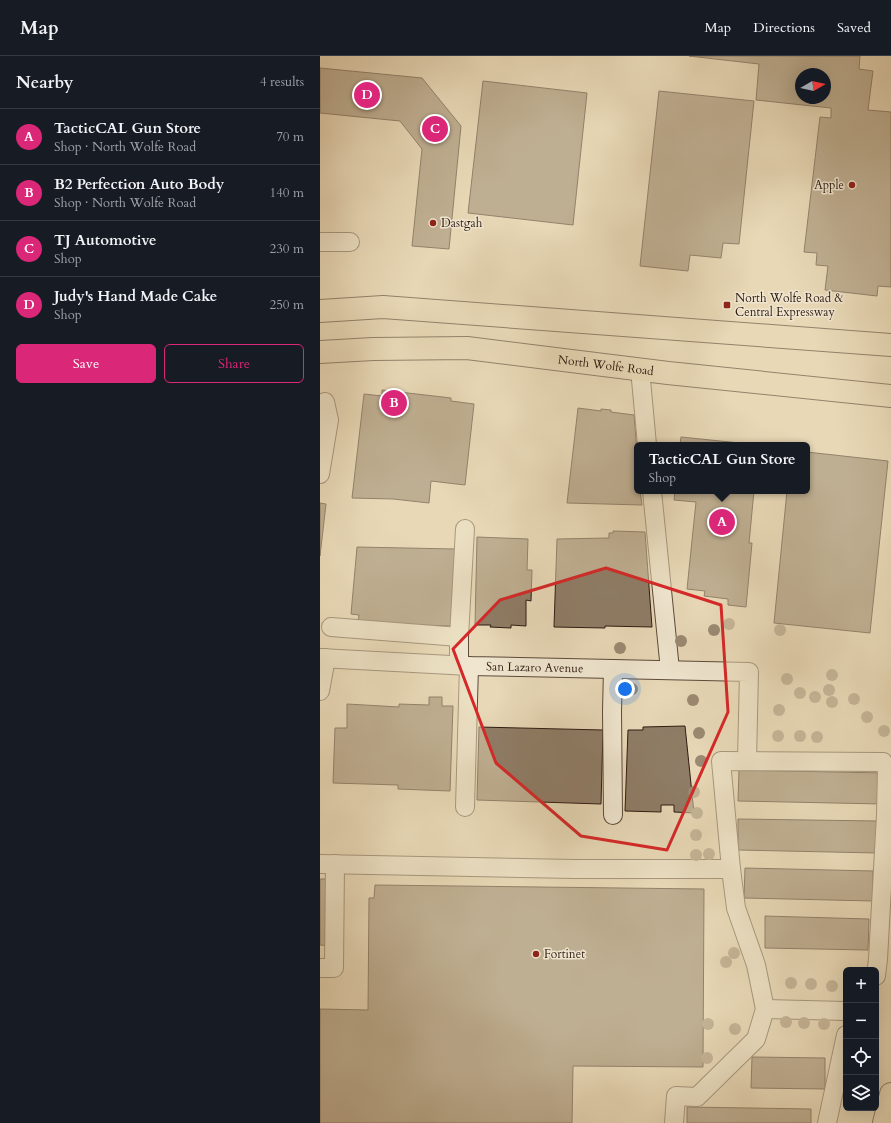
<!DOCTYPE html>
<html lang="en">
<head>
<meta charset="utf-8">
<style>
  :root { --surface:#171b24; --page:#242831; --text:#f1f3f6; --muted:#9ea1a6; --line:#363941; --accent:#db2777 }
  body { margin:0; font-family:Cardo,serif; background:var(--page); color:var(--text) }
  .controls { position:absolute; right:12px; bottom:12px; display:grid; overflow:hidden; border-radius:6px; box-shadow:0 4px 16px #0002 }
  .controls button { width:36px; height:36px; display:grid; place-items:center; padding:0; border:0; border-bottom:1px solid var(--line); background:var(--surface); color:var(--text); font:20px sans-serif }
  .compass { position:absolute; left:475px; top:12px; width:36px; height:36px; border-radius:50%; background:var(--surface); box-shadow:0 4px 16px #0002; rotate:81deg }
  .you { position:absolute; left:305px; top:633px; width:14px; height:14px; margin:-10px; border:3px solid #fff; border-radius:50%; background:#1a73e8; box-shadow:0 0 0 6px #1a73e833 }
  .badge { display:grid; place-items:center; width:26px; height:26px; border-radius:50%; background:var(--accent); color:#fff; font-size:13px; font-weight:700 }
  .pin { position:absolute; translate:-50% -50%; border:2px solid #fff; box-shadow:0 1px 4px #0006 }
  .popup { position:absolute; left:314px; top:386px; width:176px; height:52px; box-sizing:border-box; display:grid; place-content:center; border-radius:6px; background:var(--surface); filter:drop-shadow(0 1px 3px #0005); font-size:13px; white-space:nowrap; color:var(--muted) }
  .popup b { font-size:15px; color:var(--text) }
  .popup::after { content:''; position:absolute; left:50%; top:100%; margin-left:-8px; border:8px solid transparent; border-top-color:var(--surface) }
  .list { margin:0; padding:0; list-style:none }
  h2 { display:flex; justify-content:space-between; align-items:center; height:52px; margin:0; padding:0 16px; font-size:17px }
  h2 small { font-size:13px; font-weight:400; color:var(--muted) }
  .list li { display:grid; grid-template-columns:26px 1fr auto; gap:12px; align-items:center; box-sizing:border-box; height:56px; padding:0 16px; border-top:1px solid var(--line) }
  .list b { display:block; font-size:15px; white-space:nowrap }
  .list p { margin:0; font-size:13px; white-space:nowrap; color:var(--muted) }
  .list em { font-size:13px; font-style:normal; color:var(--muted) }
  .actions { display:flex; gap:8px; padding:12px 16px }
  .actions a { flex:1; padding:9px 0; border:1px solid var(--accent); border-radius:6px; text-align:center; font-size:14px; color:var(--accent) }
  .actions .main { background:var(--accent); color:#fff }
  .icon { flex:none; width:22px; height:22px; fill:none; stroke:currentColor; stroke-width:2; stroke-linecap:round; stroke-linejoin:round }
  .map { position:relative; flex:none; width:571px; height:1067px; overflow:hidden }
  header { display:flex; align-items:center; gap:24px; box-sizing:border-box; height:56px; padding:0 20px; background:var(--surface); border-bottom:1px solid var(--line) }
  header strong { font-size:19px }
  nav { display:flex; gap:22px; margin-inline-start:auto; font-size:14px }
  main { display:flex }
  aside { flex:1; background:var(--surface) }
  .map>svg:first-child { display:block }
</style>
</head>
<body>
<header>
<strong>Map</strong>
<nav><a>Map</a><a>Directions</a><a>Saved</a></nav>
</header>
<main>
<aside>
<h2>Nearby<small>4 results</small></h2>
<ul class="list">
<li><span class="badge">A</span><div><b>TacticCAL Gun Store</b><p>Shop · North Wolfe Road</p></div><em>70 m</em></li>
<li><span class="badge">B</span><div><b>B2 Perfection Auto Body</b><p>Shop · North Wolfe Road</p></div><em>140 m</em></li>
<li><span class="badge">C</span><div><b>TJ Automotive</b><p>Shop</p></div><em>230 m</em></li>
<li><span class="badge">D</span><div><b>Judy's Hand Made Cake</b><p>Shop</p></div><em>250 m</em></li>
</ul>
<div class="actions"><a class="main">Save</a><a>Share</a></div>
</aside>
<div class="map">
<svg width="571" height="1067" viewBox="0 0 571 1067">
  <rect width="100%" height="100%" fill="#e8d8b7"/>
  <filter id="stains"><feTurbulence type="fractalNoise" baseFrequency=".005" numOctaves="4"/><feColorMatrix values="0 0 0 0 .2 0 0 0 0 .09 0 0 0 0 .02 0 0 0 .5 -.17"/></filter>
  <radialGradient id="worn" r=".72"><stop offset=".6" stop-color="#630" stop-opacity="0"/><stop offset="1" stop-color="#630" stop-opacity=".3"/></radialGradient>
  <!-- building -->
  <path fill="#8f7d67" stroke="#2e1a11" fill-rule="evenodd" d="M369,0H540L539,13L553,15L548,54L571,56V231L558,230L557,240L505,234L508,210L496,209L497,197L484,196L500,61L511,62V52L436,44L439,8ZM481,18H505V42H481Z
    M0,12L102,22L141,70L129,193L92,190L102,93L80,65L0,57Z
    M163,25L267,37L253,169L148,157Z
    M339,35L434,45L419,188L403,187L401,202L370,199L368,215L320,210Z
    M62,334L131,342V345L154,348L145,429L111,425L109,447L73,443L32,442L44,338L62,340Z
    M258,352L281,355V353L291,354V356L314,359L317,396V435H320L322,449L247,447Z
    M361,381L439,389H360Z
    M487,396L568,405L550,577L454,567L467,435H487Z
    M355,435H434L429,487H432L426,551L408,549V543L384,540L385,535L367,533L376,446L354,444Z
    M0,447L6,448L0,500Z
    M293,475L325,476L332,571L285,570V572L234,571L237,483L289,482V477H293Z
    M157,481L208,483L207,514H212L211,545L206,544V570L191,569V572L170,571L171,569H155Z
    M37,491L135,493L132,570L38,567L39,559L31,558Z
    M109,641H122V650H133L130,735L78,733V729L13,727L15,672H27V648L79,651V648L109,649Z
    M365,670L374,757L354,756V749H341V756L305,755L308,674H323V671Z
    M159,671L283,674L281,748L157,744Z
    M419,714L563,717L562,748L418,745Z
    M418,763L558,765L557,797L418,794Z
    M425,812L553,815V845L424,842Z
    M0,823H13L11,890L0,889Z
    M55,829L384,833L383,1011L253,1010L252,1067H0V953L48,954L49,842H54Z
    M445,860L549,863L548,894L445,892Z
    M432,1001L505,1002V1033L431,1032Z
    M367,1051L491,1053V1067H367Z"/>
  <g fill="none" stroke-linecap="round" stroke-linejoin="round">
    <!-- minor casing -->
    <g stroke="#5c4a3a" stroke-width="20">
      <g id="minor">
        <path d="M0,186H30"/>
        <path d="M320,313L327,389"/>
        <path d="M0,418L9,364L5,346"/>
        <path d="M332,435L350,614"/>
        <path d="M11,571L139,581"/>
        <path id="s1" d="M0,602L149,610L293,613L429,616L427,705"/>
        <path d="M139,609V581L145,473"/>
        <path d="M293,613L292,655L293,759"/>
        <path d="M0,635L6,602"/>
        <path d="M145,751L149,610"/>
        <path d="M0,808L255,813H411"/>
        <path d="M0,912H14L15,808"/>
        <path d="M445,953L526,955"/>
        <path d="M354,1067L356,1040L377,1041L436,983L445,953L436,909L416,852L411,813L401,705L563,706L567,714L566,759L558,903L556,920"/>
        <path d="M507,1067L526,979"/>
      </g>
    </g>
    <!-- major casing -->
    <g stroke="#2e1a11" stroke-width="24">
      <g id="major">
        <path d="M0,255L63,251L571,289"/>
        <path id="s2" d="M0,296L53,293L147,292L348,317L571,340"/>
      </g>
    </g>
    <!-- highway casing -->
    <g stroke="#2e1a11" stroke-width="24">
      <path id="highway" d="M564,1067L571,1038"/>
    </g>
    <!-- minor -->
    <use href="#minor" stroke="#f0e6d0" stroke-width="18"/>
    <!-- major -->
    <use href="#major" stroke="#e8d8b7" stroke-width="22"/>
    <!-- highway -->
    <use href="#highway" stroke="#e8d8b7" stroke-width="22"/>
  </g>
  <!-- trees -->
  <g fill="#9b8972">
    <circle cx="409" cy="568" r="6"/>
    <circle cx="394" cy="574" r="6"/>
    <circle cx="460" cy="574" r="6"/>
    <circle cx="361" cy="585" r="6"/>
    <circle cx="300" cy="592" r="6"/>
    <circle cx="512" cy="619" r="6"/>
    <circle cx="467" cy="623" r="6"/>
    <circle cx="312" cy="633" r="6"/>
    <circle cx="509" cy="634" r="6"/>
    <circle cx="480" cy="637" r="6"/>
    <circle cx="495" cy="641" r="6"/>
    <circle cx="534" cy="643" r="6"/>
    <circle cx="373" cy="644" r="6"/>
    <circle cx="512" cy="646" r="6"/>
    <circle cx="459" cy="654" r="6"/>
    <circle cx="547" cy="661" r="6"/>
    <circle cx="564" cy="675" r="6"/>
    <circle cx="379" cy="677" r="6"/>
    <circle cx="458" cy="680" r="6"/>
    <circle cx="480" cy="680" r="6"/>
    <circle cx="497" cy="681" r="6"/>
    <circle cx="381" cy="705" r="6"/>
    <circle cx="374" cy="736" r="6"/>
    <circle cx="377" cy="757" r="6"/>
    <circle cx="376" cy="779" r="6"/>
    <circle cx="389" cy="798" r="6"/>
    <circle cx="376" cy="799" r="6"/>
    <circle cx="414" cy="897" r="6"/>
    <circle cx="406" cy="906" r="6"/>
    <circle cx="471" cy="927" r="6"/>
    <circle cx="491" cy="928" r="6"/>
    <circle cx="512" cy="930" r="6"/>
    <circle cx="466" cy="966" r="6"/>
    <circle cx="484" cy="967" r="6"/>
    <circle cx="388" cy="968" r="6"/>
    <circle cx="504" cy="968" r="6"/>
    <circle cx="415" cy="973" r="6"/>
    <circle cx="387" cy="1002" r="6"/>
  </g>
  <!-- marked area -->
  <path d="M0 0H571V1067H0ZM286,512L401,549L408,656L347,794L261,780L176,707L133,593L180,544Z" fill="#e8d8b7" fill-opacity=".55" fill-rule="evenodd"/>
  <path fill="none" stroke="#d62828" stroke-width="3" stroke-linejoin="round" d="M286,512L401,549L408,656L347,794L261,780L176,707L133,593L180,544Z"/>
  <!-- markers -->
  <g fill="#8f2418" stroke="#f0e6d0" stroke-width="1.5">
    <circle cx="532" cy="129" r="4"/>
    <circle cx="113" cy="167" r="4"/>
    <rect x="403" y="245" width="8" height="8" rx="2"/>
    <circle cx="216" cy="898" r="4"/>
  </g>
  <g text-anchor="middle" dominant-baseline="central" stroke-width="3" stroke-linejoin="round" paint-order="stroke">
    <!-- poi labels -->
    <g font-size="12" fill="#2e1a11" stroke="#f0e6d0" text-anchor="start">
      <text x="524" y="129" text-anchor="end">Apple</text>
      <text x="121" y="167">Dastgah</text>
      <text x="415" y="242">North Wolfe Road &amp;<tspan x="415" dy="14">Central Expressway</tspan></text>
      <text x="224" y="898">Fortinet</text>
    </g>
    <!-- street labels -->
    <g font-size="12" fill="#2e1a11" stroke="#f0e6d0">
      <text stroke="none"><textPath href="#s2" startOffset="287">North Wolfe Road</textPath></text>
      <text stroke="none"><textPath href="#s1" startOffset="215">San Lazaro Avenue</textPath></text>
    </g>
  </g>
  <rect width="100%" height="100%" filter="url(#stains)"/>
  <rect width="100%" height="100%" fill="url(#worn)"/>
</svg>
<div class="controls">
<button>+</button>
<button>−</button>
<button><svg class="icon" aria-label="locate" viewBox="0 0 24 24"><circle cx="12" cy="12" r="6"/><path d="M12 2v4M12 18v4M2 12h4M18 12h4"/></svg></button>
<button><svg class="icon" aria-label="layers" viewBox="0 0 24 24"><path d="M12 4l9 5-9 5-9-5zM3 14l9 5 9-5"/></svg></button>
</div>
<svg class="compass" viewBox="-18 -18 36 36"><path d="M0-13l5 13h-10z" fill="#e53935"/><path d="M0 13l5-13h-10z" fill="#9ea1a6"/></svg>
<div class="you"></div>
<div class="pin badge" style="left:402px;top:466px">A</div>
<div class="popup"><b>TacticCAL Gun Store</b>Shop</div>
<div class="pin badge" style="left:74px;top:347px">B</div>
<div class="pin badge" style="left:115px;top:73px">C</div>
<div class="pin badge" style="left:47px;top:39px">D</div>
</div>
</main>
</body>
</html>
